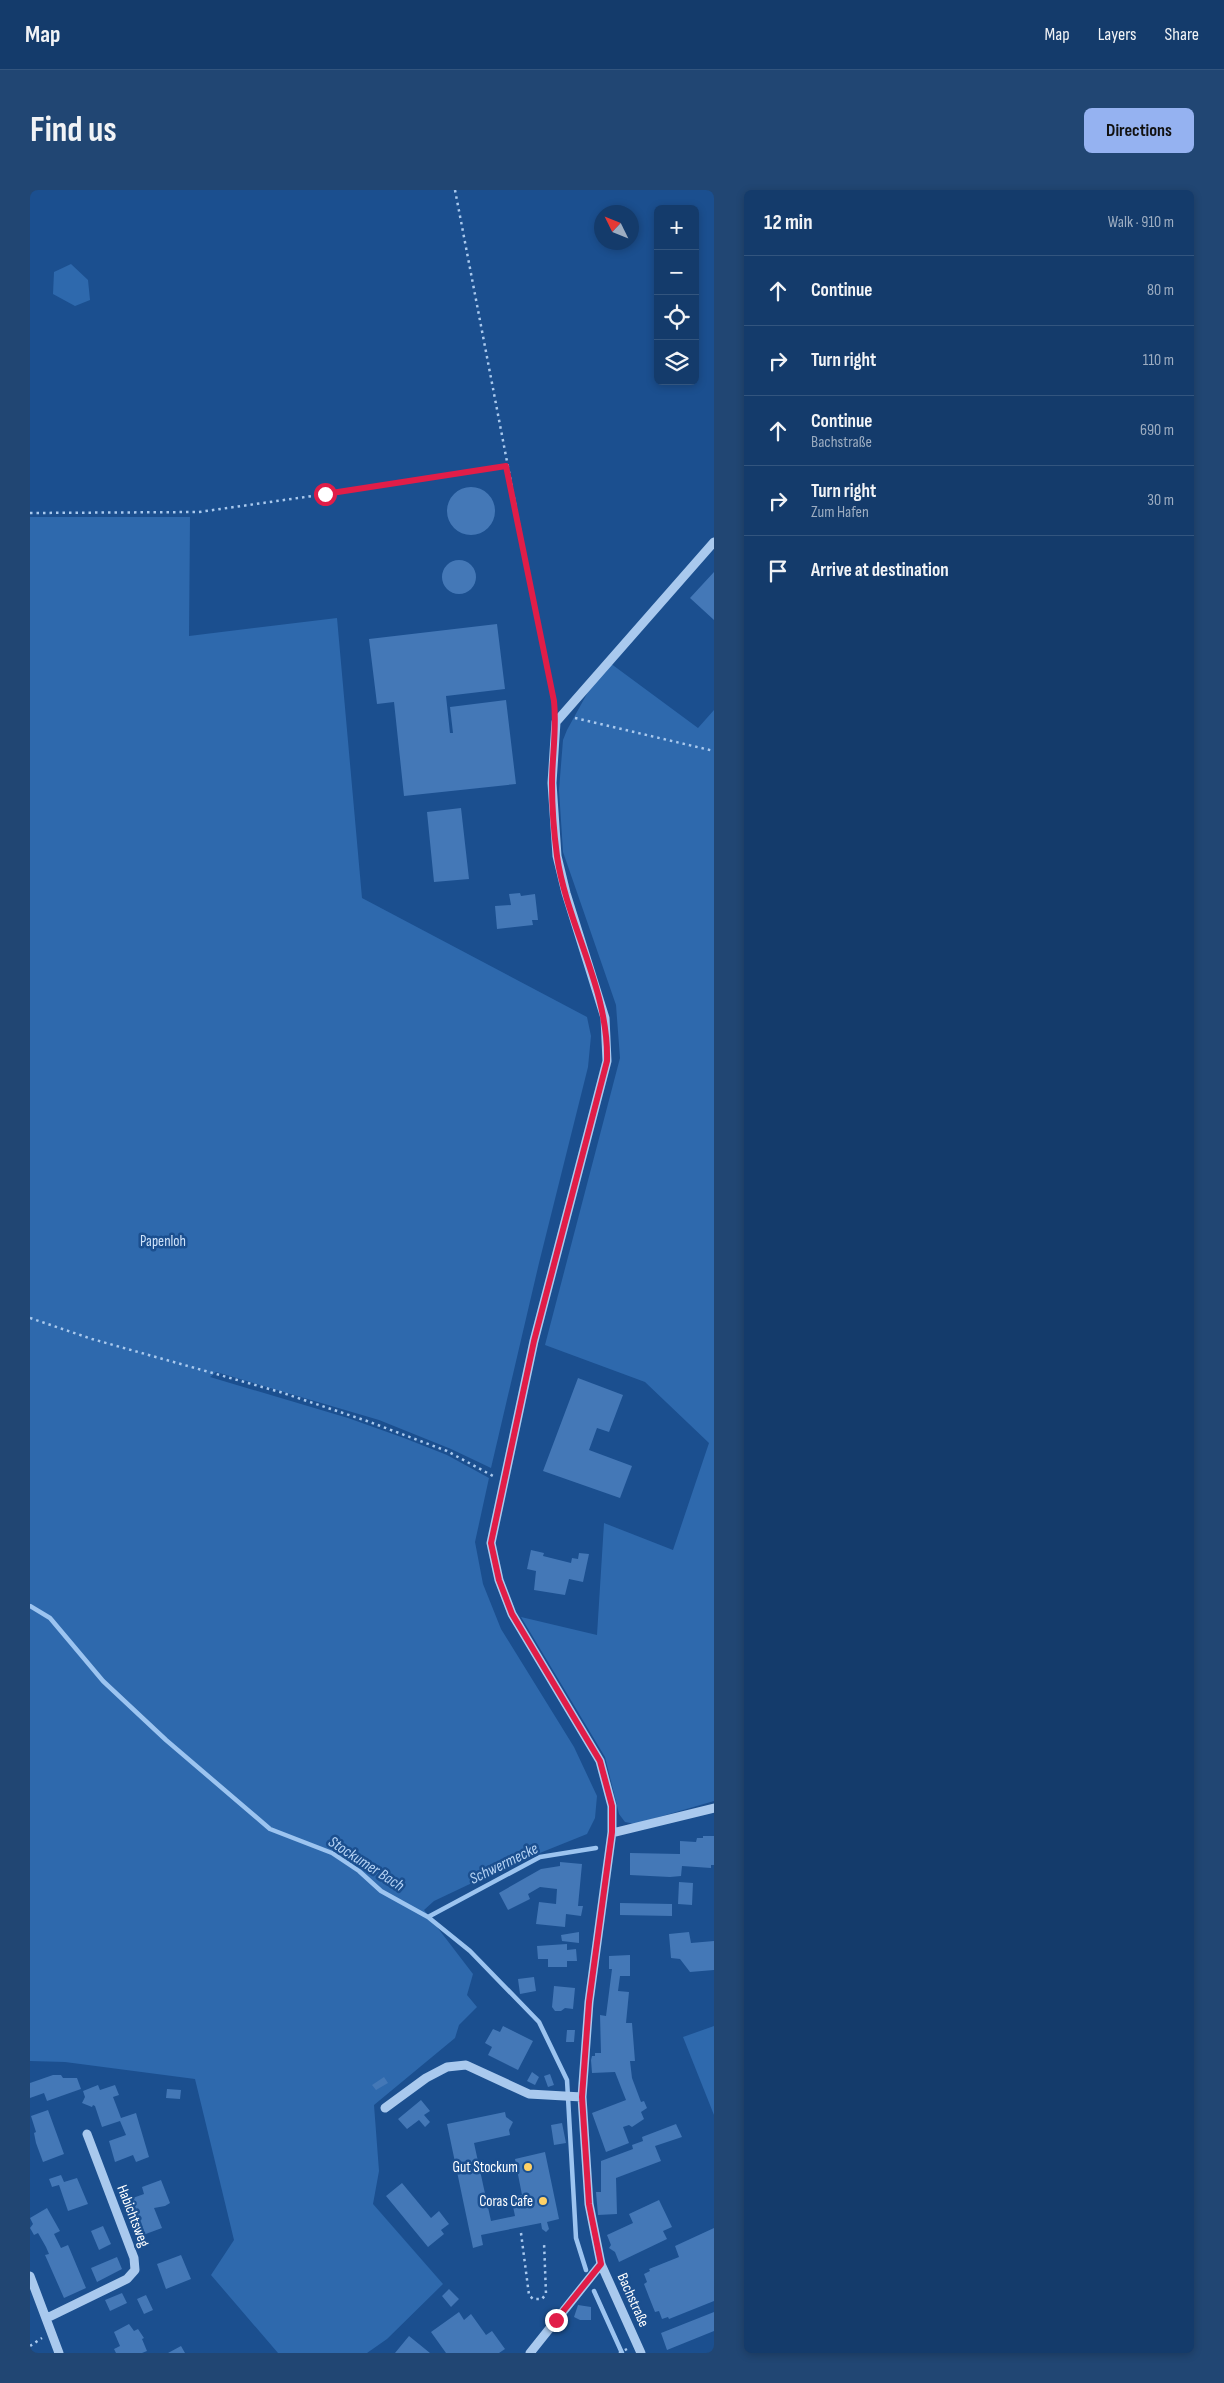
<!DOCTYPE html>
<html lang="en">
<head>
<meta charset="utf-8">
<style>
  :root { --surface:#143b6b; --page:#214673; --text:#f1f3f6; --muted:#9dadc1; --line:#33557e; --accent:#95b2f1 }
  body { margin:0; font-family:"Sofia Sans Condensed",sans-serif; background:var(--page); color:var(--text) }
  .controls { position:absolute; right:15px; top:15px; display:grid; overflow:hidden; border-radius:8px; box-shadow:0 2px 8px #0003 }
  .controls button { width:45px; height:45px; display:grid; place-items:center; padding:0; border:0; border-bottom:1px solid var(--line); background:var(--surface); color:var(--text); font:25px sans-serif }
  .compass { position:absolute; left:564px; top:15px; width:45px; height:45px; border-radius:50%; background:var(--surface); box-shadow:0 2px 8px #0003; rotate:313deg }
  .stop { position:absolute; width:15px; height:15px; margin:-11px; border:4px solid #e11d48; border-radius:50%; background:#fff }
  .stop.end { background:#e11d48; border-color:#fff; box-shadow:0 1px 5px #0008 }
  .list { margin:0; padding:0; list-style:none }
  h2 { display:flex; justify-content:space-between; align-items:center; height:65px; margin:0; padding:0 20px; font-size:21px }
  h2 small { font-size:16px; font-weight:400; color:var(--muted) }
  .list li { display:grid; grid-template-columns:32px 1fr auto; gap:15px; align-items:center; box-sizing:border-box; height:70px; padding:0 20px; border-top:1px solid var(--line) }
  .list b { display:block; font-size:19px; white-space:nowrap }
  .list p { margin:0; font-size:16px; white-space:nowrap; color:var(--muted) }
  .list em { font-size:16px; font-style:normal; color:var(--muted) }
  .icon { flex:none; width:28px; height:28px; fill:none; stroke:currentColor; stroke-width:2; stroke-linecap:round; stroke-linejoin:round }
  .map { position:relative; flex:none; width:684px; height:2163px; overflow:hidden; border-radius:8px }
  header { display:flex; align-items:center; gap:30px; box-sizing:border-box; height:70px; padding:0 25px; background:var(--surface); border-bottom:1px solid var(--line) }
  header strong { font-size:24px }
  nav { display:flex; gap:28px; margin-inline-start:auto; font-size:18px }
  .intro { display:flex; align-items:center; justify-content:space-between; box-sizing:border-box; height:120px; padding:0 30px }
  h1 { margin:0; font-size:35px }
  .button { padding:12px 22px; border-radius:8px; background:var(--accent); color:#111; font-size:18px; font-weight:700 }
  main { display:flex; gap:30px; padding:0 30px }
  aside { flex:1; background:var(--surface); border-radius:8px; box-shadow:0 2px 8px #0003 }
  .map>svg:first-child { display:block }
</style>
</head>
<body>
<header>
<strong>Map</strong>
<nav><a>Map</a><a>Layers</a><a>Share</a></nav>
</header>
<div class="intro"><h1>Find us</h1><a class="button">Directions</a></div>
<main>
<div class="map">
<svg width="684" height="2163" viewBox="0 0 684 2163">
  <rect width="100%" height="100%" fill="#1b4f8f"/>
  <!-- green -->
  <path fill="#2e69ad" d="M41,74L58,90L60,110L45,116L23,104L24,82Z
    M0,327H160L159,446L307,428L332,708L557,827L561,846L558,877L509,1073L461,1278L421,1259L349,1230L186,1182L180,1187L318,1228L374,1248L417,1265L459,1288L445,1352L453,1394L471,1439L544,1557L567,1606L565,1628L557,1644L480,1675L404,1711L394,1720L443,1784L437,1805L447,1817L429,1835L425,1848L344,1915L349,1981L343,2014L413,2094L357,2149L337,2163H248L181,2085L204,2050L165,1889L35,1872L0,1871Z
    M580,473L668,538L684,520V1611L605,1634L595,1632L589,1624L575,1567L491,1427L567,1445L574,1333L643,1360L679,1253L615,1192L515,1155L590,868L586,815L533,662L529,600L533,550L537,540L564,491Z
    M684,1836V1925L653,1847Z"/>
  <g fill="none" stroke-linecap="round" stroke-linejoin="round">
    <!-- stream -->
    <path stroke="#9cc4f0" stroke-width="4.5" d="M0,1416L20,1428L73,1491L136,1550L240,1639L302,1663L329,1681L351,1701L398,1727L440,1761L509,1832L537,1890L546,2048L556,2080
      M398,1727L510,1667L566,1658
      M564,2101L592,2163"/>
  </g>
  <!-- building -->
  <path fill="#4478b7" d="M417 321a24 24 0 1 1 48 0a24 24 0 1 1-48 0Z
    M412 387a17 17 0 1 1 34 0a17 17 0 1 1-34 0Z
    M684,382V430L660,408Z
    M467,434L475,499L416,506L420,543H423L420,517L476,510L486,594L374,606L364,512L347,514L339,449Z
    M431,618L439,689L404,692L397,622Z
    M490,703L491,706L505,704L508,730H502L503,735L467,739L465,716L481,715L479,704Z
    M548,1188L593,1205L579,1242L567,1238L559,1260L602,1276L590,1308L513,1281Z
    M501,1360L514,1363L513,1366L541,1373L542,1368L548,1369L549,1363L559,1364L553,1392L539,1389L535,1405L504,1400L506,1381L497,1379Z
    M673,1646H684V1675H681V1678L652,1676L651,1686L640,1687L600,1685V1663L650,1664V1651L666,1652L667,1648H673Z
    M530,1672L552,1674L548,1716H553L551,1726L536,1724L535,1737L506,1734L509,1712L526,1714L527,1699L510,1697L498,1704L500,1709L478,1720L469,1703L511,1679L530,1676Z
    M649,1692L663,1693L662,1715L648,1714Z
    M590,1713L642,1714V1726L590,1725Z
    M549,1742V1753L532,1751L531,1745Z
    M659,1742L661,1753L684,1751V1780L660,1782L650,1769L641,1768L639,1744Z
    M537,1754V1760L546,1759L547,1771H537V1777H518V1769H508L507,1756Z
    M600,1765V1786H590L588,1801L599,1802L596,1833H602L605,1871H600L602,1888L611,1912L614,1911L617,1918L611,1922L614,1929L602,1937L599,1935L593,1937L599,1953L576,1962L562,1923L596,1910L585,1882L562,1883L561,1870L562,1866H565V1863H571L570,1825L576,1826L582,1779H579V1766Z
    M504,1787L506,1801L490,1804L488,1789Z
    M524,1796L545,1798L543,1819L535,1818L531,1821H525L522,1817Z
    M473,1836L503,1851L488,1880L458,1865L462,1857L455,1853L463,1839L470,1842Z
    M537,1840H545L544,1852H536Z
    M502,1882L509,1887L505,1895L497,1891Z
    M520,1884L524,1895L518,1897L514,1886Z
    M23,1885H31L33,1888H47L51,1899L17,1911L14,1903L0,1908V1893Z
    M354,1887L358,1893L346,1900L342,1895Z
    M68,1895L70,1900L85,1895L89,1905L83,1907L91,1928L106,1923L119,1967L106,1972L103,1965L85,1972L79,1951L96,1945L90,1931L72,1937L65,1916L63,1915L62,1917L52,1913L55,1907L53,1901Z
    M137,1899L151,1900L150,1909L136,1908Z
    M391,1910L400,1921L394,1925L400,1932L395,1937L389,1930L377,1939L368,1929Z
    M18,1920L34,1964L13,1972L6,1953L4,1943L6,1942L1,1926Z
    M475,1922L476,1927L483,1932L479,1940L480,1945L444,1953L461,2031L485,2026L481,2007L492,2005L485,1969L515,1962L529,2029L517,2032L519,2039L516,2042L512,2039L511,2033L451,2045L453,2055L443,2058L417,1934Z
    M532,1933L536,1953L524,1955L521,1935Z
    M646,1934L652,1947L625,1956L631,1971L586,1988L587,2024L568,2025L566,2002H571V1971L603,1959L602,1955L613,1951L612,1947Z
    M31,1985L34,1992L47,1988L58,2014L38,2021L29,1995L22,1997L19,1989Z
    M131,1990L140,2013L135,2016L124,2018L132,2038L113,2045L99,2013L101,2012L100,2009L114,2004L112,1997Z
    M372,1993L401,2028L409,2021L419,2034L411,2040L414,2044L398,2057L356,2006Z
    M629,2010L642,2037L633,2041L637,2049L589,2072L585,2062L579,2058L581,2055L577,2045L603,2033L599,2024Z
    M17,2018L30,2041L24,2044L31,2058L38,2055L56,2098L34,2108L15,2065L19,2064L16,2057L8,2043L4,2045L0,2038L3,2034L0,2028Z
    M73,2036L81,2054L69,2060L61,2041Z
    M684,2038V2111L639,2129L638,2127L632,2129L629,2121L625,2122L619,2107L614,2094L617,2092L614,2084L620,2081L619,2079L649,2067L645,2056Z
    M151,2065L161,2089L136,2099L127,2074Z
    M87,2067L92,2079L67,2092L61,2078Z
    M419,2099L429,2109L421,2117L412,2106Z
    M92,2103L97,2113L80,2121L75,2110Z
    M116,2105L123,2120L114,2124L107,2109Z
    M548,2115L561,2117V2130H550L544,2127Z
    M429,2122L434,2130L441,2124L456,2145L462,2141L475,2159L469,2163H416L401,2142Z
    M684,2122V2141L637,2160L631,2143Z
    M99,2134L104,2141L108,2139L114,2148L112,2149L117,2161L112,2163H86L84,2159L90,2156L84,2142Z
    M379,2146L400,2163H365Z
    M151,2156L155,2163H138Z"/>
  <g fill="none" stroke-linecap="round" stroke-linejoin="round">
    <!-- path -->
    <path stroke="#a9c9ee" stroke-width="2.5" stroke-dasharray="2.5 4" stroke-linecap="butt" d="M425,0L524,517
      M0,323L169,322L332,299L476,276
      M545,528L684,561
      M0,1128L62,1149L250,1202L337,1231L417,1261L463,1286
      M491,2043L499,2105L503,2109H512L516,2104L514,2052
      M0,2156L12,2148
      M589,2163L597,2159"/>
    <!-- minor -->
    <path stroke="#a9c9ee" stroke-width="9" d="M582,1643L684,1618
      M355,1918L396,1888L417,1877L436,1875L499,1904L552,1907
      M0,2086L29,2163
      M17,2128L97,2089L105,2080L104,2068L57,1944
      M500,2163L571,2074
      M611,2163L571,2074L559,2014L552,1907L559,1812L582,1642V1616L570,1571L482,1424L469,1390L461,1353L504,1151L577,871L575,828L536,703L527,666L522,593L526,532L684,352"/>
  </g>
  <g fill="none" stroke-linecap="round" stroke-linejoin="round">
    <!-- route -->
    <path stroke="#e11d48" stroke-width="6" d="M295,304L476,276L524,511C527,539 522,566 522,594C522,617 524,643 527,666C537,735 579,799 577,871L504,1151L461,1353L469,1390L482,1424L570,1571L582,1616V1642L559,1812L552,1907L559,2014L571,2074L526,2130"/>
  </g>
  <!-- markers -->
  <g fill="#ffd166" stroke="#1b4f8f" stroke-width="2">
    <circle cx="498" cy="1977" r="5"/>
    <circle cx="513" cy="2011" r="5"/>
  </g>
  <g text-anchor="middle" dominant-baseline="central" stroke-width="5" stroke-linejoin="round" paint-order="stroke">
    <!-- park labels -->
    <g font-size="15" fill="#cfe3fa" stroke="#1b4f8f">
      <text x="133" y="1051">Papenloh</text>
    </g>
    <!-- poi labels -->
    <g font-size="15" fill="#fff" stroke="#1b4f8f" text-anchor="end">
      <text x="488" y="1977">Gut Stockum</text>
      <text x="503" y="2011">Coras Cafe</text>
    </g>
    <!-- street labels -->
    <g font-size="15" fill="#fff" stroke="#1b4f8f">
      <text transform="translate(103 2026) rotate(69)">Habichtsweg</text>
      <text transform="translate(603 2110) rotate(66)">Bachstraße</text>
    </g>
    <!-- water labels -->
    <g font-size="16" font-style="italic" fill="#b5d3f5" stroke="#1b4f8f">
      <text transform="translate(336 1674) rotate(33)">Stockumer Bach</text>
      <text transform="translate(474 1674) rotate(-26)">Schwermecke</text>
    </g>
  </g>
</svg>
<div class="controls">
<button>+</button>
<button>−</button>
<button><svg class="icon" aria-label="locate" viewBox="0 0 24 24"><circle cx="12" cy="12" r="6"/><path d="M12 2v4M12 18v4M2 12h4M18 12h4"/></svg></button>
<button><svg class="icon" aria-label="layers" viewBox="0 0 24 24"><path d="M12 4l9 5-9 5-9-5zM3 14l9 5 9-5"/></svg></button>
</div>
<svg class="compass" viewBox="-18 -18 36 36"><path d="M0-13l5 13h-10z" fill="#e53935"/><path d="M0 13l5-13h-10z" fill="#9dadc1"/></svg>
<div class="stop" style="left:295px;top:304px"></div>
<div class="stop end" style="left:526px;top:2130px"></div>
</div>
<aside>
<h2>12 min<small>Walk · 910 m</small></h2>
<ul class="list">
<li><svg class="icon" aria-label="ahead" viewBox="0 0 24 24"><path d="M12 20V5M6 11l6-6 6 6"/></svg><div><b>Continue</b></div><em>80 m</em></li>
<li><svg class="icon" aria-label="right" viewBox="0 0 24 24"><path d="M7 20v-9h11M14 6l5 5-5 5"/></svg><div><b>Turn right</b></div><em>110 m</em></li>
<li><svg class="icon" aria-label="ahead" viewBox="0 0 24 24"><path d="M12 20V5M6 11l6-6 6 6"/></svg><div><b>Continue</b><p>Bachstraße</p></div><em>690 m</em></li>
<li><svg class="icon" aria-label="right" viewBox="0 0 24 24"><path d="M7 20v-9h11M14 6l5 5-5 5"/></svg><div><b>Turn right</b><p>Zum Hafen</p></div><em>30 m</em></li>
<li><svg class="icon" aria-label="arrive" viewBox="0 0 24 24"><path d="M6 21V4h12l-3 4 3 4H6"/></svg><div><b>Arrive at destination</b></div></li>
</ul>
</aside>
</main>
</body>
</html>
